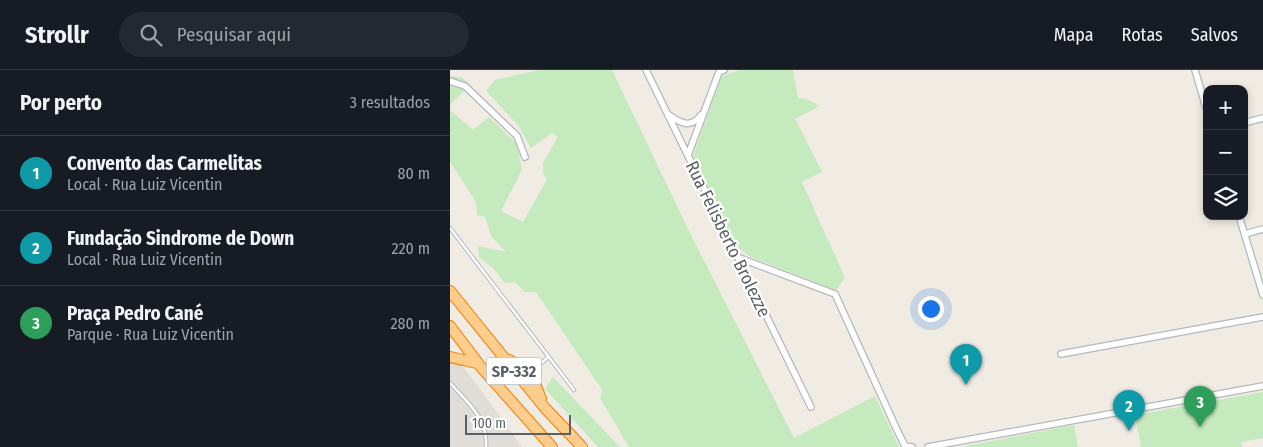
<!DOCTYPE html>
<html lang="pt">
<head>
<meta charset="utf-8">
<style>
  :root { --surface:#171b24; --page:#242831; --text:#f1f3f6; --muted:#9ea1a6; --line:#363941; --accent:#fa1f34 }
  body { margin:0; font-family:"Fira Sans Condensed",sans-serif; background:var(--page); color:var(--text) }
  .controls { position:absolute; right:15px; top:15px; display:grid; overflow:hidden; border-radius:10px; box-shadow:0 2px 8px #0003 }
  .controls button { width:45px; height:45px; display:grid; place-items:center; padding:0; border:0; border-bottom:1px solid var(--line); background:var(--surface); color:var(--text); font:25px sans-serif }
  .scale { position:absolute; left:15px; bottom:12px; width:106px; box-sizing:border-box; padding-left:5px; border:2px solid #5b6265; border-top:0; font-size:14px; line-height:18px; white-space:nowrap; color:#5b6265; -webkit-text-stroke:4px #fff; paint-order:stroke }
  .you { position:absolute; left:480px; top:238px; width:18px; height:18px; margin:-12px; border:4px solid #fff; border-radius:50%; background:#1a73e8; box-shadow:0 0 0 8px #1a73e833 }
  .badge { display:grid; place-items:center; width:32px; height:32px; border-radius:50%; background:var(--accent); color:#fff; font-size:16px; font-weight:700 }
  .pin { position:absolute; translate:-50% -41px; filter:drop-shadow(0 1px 2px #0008) }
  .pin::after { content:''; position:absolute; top:26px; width:18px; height:15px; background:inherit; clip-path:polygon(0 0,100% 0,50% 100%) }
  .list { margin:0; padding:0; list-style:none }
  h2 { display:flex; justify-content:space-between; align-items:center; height:65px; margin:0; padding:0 20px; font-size:21px }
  h2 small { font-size:16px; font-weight:400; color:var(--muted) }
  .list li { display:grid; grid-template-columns:32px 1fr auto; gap:15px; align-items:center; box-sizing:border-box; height:75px; padding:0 20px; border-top:1px solid var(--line) }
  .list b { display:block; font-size:19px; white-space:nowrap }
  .list p { margin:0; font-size:16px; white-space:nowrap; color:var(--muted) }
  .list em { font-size:16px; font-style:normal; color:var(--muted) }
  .icon { flex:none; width:28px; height:28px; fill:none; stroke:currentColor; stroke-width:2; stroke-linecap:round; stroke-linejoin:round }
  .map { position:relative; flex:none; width:813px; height:377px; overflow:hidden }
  header { display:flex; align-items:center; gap:30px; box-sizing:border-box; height:70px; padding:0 25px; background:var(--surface); border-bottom:1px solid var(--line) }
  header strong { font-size:24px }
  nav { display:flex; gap:28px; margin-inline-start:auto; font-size:18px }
  .search { width:350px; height:45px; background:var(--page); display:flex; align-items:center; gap:12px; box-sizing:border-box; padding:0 18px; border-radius:28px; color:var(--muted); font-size:19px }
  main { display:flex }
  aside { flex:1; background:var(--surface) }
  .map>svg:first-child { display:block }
</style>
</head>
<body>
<header>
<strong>Strollr</strong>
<div class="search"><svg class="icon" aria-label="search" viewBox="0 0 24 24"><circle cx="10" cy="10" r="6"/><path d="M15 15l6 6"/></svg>Pesquisar aqui</div>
<nav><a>Mapa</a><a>Rotas</a><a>Salvos</a></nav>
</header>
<main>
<aside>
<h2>Por perto<small>3 resultados</small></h2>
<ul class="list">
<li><span class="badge" style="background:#0f9aa8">1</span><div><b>Convento das Carmelitas</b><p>Local · Rua Luiz Vicentin</p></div><em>80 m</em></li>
<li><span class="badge" style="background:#0f9aa8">2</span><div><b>Fundação Sindrome de Down</b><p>Local · Rua Luiz Vicentin</p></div><em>220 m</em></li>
<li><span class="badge" style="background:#2e9e5b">3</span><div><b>Praça Pedro Cané</b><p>Parque · Rua Luiz Vicentin</p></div><em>280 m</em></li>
</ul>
</aside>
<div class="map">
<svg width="813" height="377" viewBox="0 0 813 377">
  <rect width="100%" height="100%" fill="#f0ebe3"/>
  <!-- industrial -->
  <path fill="#e0ddd8" d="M0,281L25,312L72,377H0Z"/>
  <!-- green -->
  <path fill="#c5eabd" d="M89,0H162L238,159L344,368L425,326L449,377H179L150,328L153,321L86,222H75L65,212L55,213L43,198L29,187L28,176L56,182L41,166L35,147L27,145L26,132L0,92V40L23,60L39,47L67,74L72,100L51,141L73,152L97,109L93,104V93L108,67L102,63L81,78L68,55L36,21L45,10Z
    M290,0H343L348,28L359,30L370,36L345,49L372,102L352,112L395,208L386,220L301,187L286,176L243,86L272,6Z
    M0,6L13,8L20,15L0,35Z
    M103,307L170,377H148L95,319Z
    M813,322V368L791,372L792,377H691L685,345Z
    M624,355L628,377H511Z"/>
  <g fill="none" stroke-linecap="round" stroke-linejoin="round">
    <!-- service casing -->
    <g stroke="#b4b8bc" stroke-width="4.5">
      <path id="service" d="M0,158L124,320
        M86,298L98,287
        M0,313C18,333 38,348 36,377"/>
    </g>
    <!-- minor casing -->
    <g stroke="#b4b8bc" stroke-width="8">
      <path id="minor" d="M196,0L361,337
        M745,0L757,41
        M0,11L15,16L67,66L75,87
        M219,45C230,53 241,59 251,45
        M794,53L813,48
        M238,85L269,2L274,0
        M789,146L813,225
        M795,164L813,159
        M287,187L385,224L447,360L455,376L462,377
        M611,284L813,247
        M478,377L813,316"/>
    </g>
    <!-- motorway casing -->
    <g stroke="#f37c00" stroke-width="12">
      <path id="motorway" d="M0,221L95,338L132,377
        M0,256L31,297L102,377
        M0,287L27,293
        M59,290L71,297L84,299V311L91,329"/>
    </g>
    <!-- service -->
    <use href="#service" stroke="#fff" stroke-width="2.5"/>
    <!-- minor -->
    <use href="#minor" stroke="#fff" stroke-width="5.5"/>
    <!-- motorway -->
    <use href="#motorway" stroke="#ffcd8b" stroke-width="10"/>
  </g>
  <g text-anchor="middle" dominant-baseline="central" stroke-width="4.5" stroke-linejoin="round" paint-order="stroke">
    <!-- shield labels -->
    <rect fill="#fff" stroke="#8c9193" stroke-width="1" x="36.5" y="287.5" width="55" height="27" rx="4"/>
    <g font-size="16" font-weight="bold" fill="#5b6265">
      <text x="64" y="301">SP-332</text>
    </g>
    <!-- street labels -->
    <g font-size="18" fill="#5b6265" stroke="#fff">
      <text transform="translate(278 169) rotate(64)">Rua Felisberto Brolezze</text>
    </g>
  </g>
</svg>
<div class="controls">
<button>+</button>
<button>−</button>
<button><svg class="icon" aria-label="layers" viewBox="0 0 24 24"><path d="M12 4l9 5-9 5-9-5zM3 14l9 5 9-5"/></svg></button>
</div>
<div class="scale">100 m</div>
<div class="you"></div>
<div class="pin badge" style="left:516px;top:315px;background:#0f9aa8">1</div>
<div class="pin badge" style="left:679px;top:361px;background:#0f9aa8">2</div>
<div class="pin badge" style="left:750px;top:357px;background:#2e9e5b">3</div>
</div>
</main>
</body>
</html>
